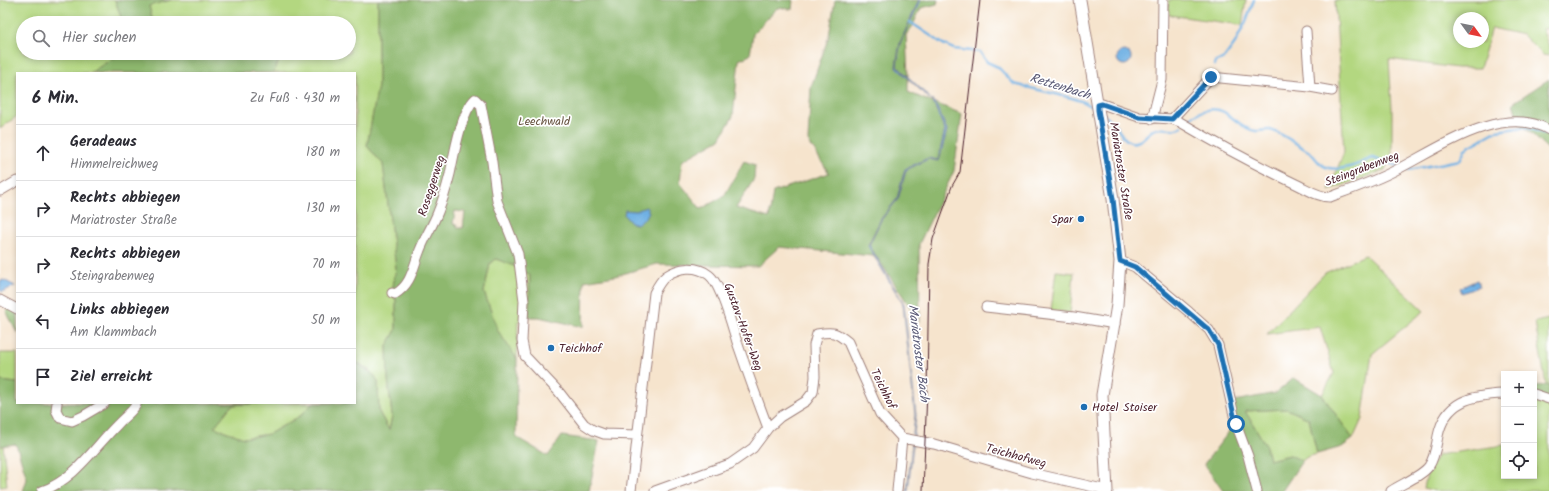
<!DOCTYPE html>
<html lang="de">
<head>
<meta charset="utf-8">
<style>
  :root { --surface:#fff; --page:#f2f2f3; --text:#2b2b33; --muted:#7c7c81; --line:#e1e1e2 }
  body { margin:0; font-family:Kalam,sans-serif; background:var(--page); color:var(--text) }
  .controls { position:absolute; right:12px; bottom:12px; display:grid; overflow:hidden; border-radius:0px; box-shadow:0 2px 6px #0003 }
  .controls button { width:36px; height:36px; display:grid; place-items:center; padding:0; border:0; border-bottom:1px solid var(--line); background:var(--surface); color:var(--text); font:20px sans-serif }
  .compass { position:absolute; left:1453px; top:12px; width:36px; height:36px; border-radius:50%; background:var(--surface); box-shadow:0 2px 6px #0003; rotate:123deg }
  .stop { position:absolute; width:12px; height:12px; margin:-9px; border:3px solid #1f6fb2; border-radius:50%; background:#fff }
  .stop.end { background:#1f6fb2; border-color:#fff; box-shadow:0 1px 4px #0008 }
  .list { margin:0; padding:0; list-style:none }
  h2 { display:flex; justify-content:space-between; align-items:center; height:52px; margin:0; padding:0 16px; font-size:17px }
  h2 small { font-size:13px; font-weight:400; color:var(--muted) }
  .list li { display:grid; grid-template-columns:26px 1fr auto; gap:12px; align-items:center; box-sizing:border-box; height:56px; padding:0 16px; border-top:1px solid var(--line) }
  .list b { display:block; font-size:15px; white-space:nowrap }
  .list p { margin:0; font-size:13px; white-space:nowrap; color:var(--muted) }
  .list em { font-size:13px; font-style:normal; color:var(--muted) }
  .icon { flex:none; width:22px; height:22px; fill:none; stroke:currentColor; stroke-width:2; stroke-linecap:round; stroke-linejoin:round }
  .map { position:relative; flex:none; width:1549px; height:491px; overflow:hidden }
  .search { position:absolute; background:var(--surface); box-shadow:0 2px 6px #0003; left:16px; top:16px; width:340px; height:44px; display:flex; align-items:center; gap:10px; box-sizing:border-box; padding:0 14px; border-radius:22px; color:var(--muted); font-size:15px }
  .panel { position:absolute; background:var(--surface); box-shadow:0 2px 6px #0003; left:16px; top:72px; width:340px; height:332px; border-radius:0px }
  .map>svg:first-child { display:block }
</style>
</head>
<body>
<div class="map">
<svg width="1549" height="491" viewBox="0 0 1549 491">
  <rect width="100%" height="100%" fill="#fff"/>
  <filter id="ink" filterUnits="userSpaceOnUse"><feTurbulence type="fractalNoise" baseFrequency=".025" numOctaves="2"/><feDisplacementMap in="SourceGraphic" scale="8" xChannelSelector="R" yChannelSelector="G"/><feConvolveMatrix kernelMatrix="1 2 1 2 8 2 1 2 1" color-interpolation-filters="sRGB"/></filter>
  <filter id="wash" filterUnits="userSpaceOnUse"><feTurbulence type="fractalNoise" baseFrequency=".012" numOctaves="4" result="noise"/><feDisplacementMap in="SourceGraphic" scale="16" xChannelSelector="R" yChannelSelector="G"/><feGaussianBlur stdDeviation="0.9" result="paint"/><feColorMatrix in="noise" values="0 0 0 0 0 0 0 0 0 0 0 0 0 0 0 0 0 1.4 0 .05"/><feComposite in="paint" operator="in"/></filter>
  <g filter="url(#wash)">
    <rect width="100%" height="100%" fill="#f6e4cd"/>
    <!-- green -->
    <path fill="#b3d780" stroke="#7e7b56" fill-rule="evenodd" d="M0,0H115L123,23H23V53H121L90,73H17V116L0,129Z
      M171,0H378V86L367,146L383,164L396,268L392,293L396,300V330L387,346L388,379L392,416L389,430L379,412L378,382L369,370L355,361V73H273L283,53H349V23H165L153,22L149,6Z
      M1168,0H1246L1242,25L1169,15Z
      M1335,0H1549V28L1542,29L1549,46V56L1543,55L1523,35L1492,28L1480,68H1457L1389,59L1392,108V154L1385,170L1329,190L1344,152ZM1459,18H1483V42H1459Z
      M1365,255L1424,311L1372,354L1362,419L1353,439L1322,395L1334,373L1320,327L1267,334L1325,273Z
      M496,259L510,264L530,275L529,317L518,321L517,359L498,331L484,292L490,264Z
      M1056,271L1074,273L1070,313L1051,310Z
      M1549,319V386L1546,385L1535,322Z
      M0,353H17V383L0,381Z
      M1534,399L1549,404V491H1434L1424,488L1427,474L1438,455L1504,445V476H1534Z
      M262,403H313L300,416L269,434L244,438L214,427L232,405Z
      M1287,409L1309,419L1317,454L1307,457L1302,461L1290,455L1269,460L1265,444L1245,411Z
      M3,445L7,486L0,487V446Z"/>
    <!-- forest -->
    <path fill="#8eb86e" stroke="#6c6c4c" fill-rule="evenodd" d="M115,0H171L149,6L153,22L165,23H123Z
      M378,0H793L792,9L777,8L753,34L750,55L739,60L733,116L720,139L682,161L680,183L701,209L724,196L744,161L755,165L754,179L736,208L769,218L773,192L829,173L808,141L811,87L829,36L835,0H919L900,43L896,67L908,78V92L933,103L945,130L938,160L931,159L939,161L947,130L935,103L962,114L954,171L919,244L920,322L869,245L881,220L898,199L906,170L922,162L905,169L897,199L881,219L868,245L878,262L873,256L779,247L758,266L657,264L615,276L584,281L583,327L539,317H529L530,275L512,265L496,259L490,264L484,292L498,331L517,359L516,437L548,456L562,436L599,441L589,491H23L27,479L16,444L0,446V381L17,383V403H262L232,405L214,427L244,438L269,434L300,416L313,403H355V361L375,376L378,382L379,412L389,430L392,416L388,379L387,346L396,330V300L392,293L396,268L383,164L367,146L378,86ZM455,211L465,212L463,228H457V225L453,224Z
      M921,0H938L937,4L921,8L912,27L906,35L908,76L897,66L900,43Z
      M121,53H283L273,73H90Z
      M1549,79V150L1519,122L1513,103Z
      M17,304V333L6,311Z
      M1294,378L1322,395L1353,439L1342,447L1317,454L1309,419L1287,409L1245,411L1265,444L1269,460L1290,455L1302,461L1282,491H1223L1204,464L1228,433L1233,417L1229,402L1276,393Z
      M1546,385L1549,386V404L1534,399V386Z"/>
    <!-- water -->
    <path fill="#70b1e4" stroke="#5d6888" d="M919,0H921L900,43L897,66L935,103L947,130L939,161L928,159L906,170L898,199L881,220L869,245L904,304L916,415L908,491H907L915,415L903,304L868,246L881,219L897,199L905,169L928,158L938,160L945,130L933,102L896,67L900,43Z
      M1117 58a7 7 0 1 1 14 0a7 7 0 1 1-14 0Z
      M646,207L649,212L646,217L637,224L631,223L624,215L625,210L636,211Z
      M4,280L15,286L2,292L0,290V281Z
      M1477,280L1480,286L1462,293L1460,288Z"/>
    <g fill="none" stroke-linecap="round" stroke-linejoin="round">
      <!-- stream -->
      <path stroke="#70b1e4" stroke-width="2.5" d="M910,22L943,44L954,49L980,52L987,62L998,67L1014,84L1072,98L1084,102L1094,108
        M1215,65L1216,62L1224,58L1235,43L1246,21L1254,0
        M1103,114C1107,118 1112,121 1115,125C1121,134 1128,148 1141,140C1146,137 1149,131 1155,129C1165,126 1174,133 1182,126
        M1186,122C1195,113 1211,105 1224,112C1232,117 1239,124 1247,128C1258,134 1262,129 1270,130C1283,133 1297,145 1308,151C1316,156 1318,166 1329,168C1345,171 1358,164 1372,158L1398,166
        M1404,169L1408,170L1460,160L1465,149L1496,131L1525,127L1549,135"/>
    </g>
  </g>
  <g filter="url(#ink)">
    <g fill="none" stroke-linecap="round" stroke-linejoin="round">
      <!-- minor casing -->
      <g stroke="#a0827c" stroke-width="11">
        <path id="minor" d="M1306,31L1310,87
          M1098,105L1102,104L1139,117L1172,119L1180,122C1217,144 1256,165 1296,184C1307,189 1318,197 1330,197C1352,189 1375,181 1396,170C1438,149 1501,103 1549,130
          M1152,119L1162,80L1163,0
          M1172,119L1211,77L1310,87L1332,91
          M0,191L17,181
          M1120,261L1135,267L1189,312L1209,330L1218,345L1236,424L1248,456L1257,491
          M392,293L395,294C412,284 413,267 420,250C425,237 433,225 438,212C443,200 447,186 450,174C454,155 461,112 475,99L481,105L482,110L492,162L497,201L518,254L524,301L522,341L525,356L559,392L584,424L593,430L604,434L637,435
          M0,300L17,309
          M986,307L1074,317L1115,324
          M1534,394L1549,399
          M57,403L56,410L60,418L72,421L83,416L105,403
          M42,491C75,479 93,449 117,425C124,417 130,414 136,405L135,403
          M631,491L654,293C657,287 661,280 666,276C679,267 696,265 709,275C721,284 732,326 737,342C747,371 757,399 768,428
          M655,491L730,464L753,448L768,428L780,417L806,401L813,392L815,377L814,345L817,334C833,331 836,332 848,342L880,414L902,438L934,444L1032,473L1107,490
          M897,491L902,438
          M1391,491C1401,484 1422,476 1429,466C1435,457 1436,446 1438,436C1445,401 1472,395 1504,394"/>
      </g>
      <!-- major casing -->
      <g stroke="#a0827c" stroke-width="13">
        <path id="major" d="M1080,0L1113,199L1120,261L1117,305L1102,395L1107,491"/>
      </g>
      <!-- minor -->
      <use href="#minor" stroke="#fff" stroke-width="9"/>
      <!-- major -->
      <use href="#major" stroke="#fff" stroke-width="11"/>
      <!-- tram -->
      <path stroke="#4a1f2b" stroke-width="1" d="M923,491L927,391L929,264L933,239L952,186L960,172L980,0"/>
    </g>
  </g>
  <g fill="none" stroke-linecap="round" stroke-linejoin="round" filter="url(#ink)">
    <!-- route -->
    <path stroke="#1f6fb2" stroke-width="5" d="M1211,77L1172,119L1139,117L1102,104L1098,105V110L1113,199L1120,261L1135,267L1209,330L1218,345L1236,424"/>
  </g>
  <!-- markers -->
  <g fill="#1f6fb2" stroke="#fff" stroke-width="1.5">
    <circle cx="1081" cy="219" r="4"/>
    <circle cx="551" cy="348" r="4"/>
    <circle cx="1084" cy="407" r="4"/>
  </g>
  <g text-anchor="middle" dominant-baseline="central" stroke-width="3.5" stroke-linejoin="round" paint-order="stroke">
    <!-- park labels -->
    <g font-size="12" fill="#6a5644" stroke="#fff">
      <text x="544" y="121">Leechwald</text>
    </g>
    <!-- street labels -->
    <g font-size="12" fill="#4a1f2b" stroke="#fff">
      <text transform="translate(1362 169) rotate(-21)">Steingrabenweg</text>
      <text transform="translate(1121 171) rotate(81)">Mariatroster Straße</text>
      <text transform="translate(432 186) rotate(-72)">Roseggerweg</text>
      <text transform="translate(743 327) rotate(70)">Gustav-Hofer-Weg</text>
      <text transform="translate(883 389) rotate(64)">Teichhof</text>
      <text transform="translate(1016 456) rotate(15)">Teichhofweg</text>
    </g>
    <!-- poi labels -->
    <g font-size="12" fill="#4a1f2b" stroke="#fff" text-anchor="start">
      <text x="1073" y="219" text-anchor="end">Spar</text>
      <text x="559" y="348">Teichhof</text>
      <text x="1092" y="407">Hotel Stoiser</text>
    </g>
    <!-- water labels -->
    <g font-size="13" font-style="italic" fill="#595975" stroke="#fff">
      <text transform="translate(1060 87) rotate(17)">Rettenbach</text>
      <text transform="translate(918 353) rotate(83)">Mariatroster Bach</text>
    </g>
  </g>
</svg>
<div class="controls">
<button>+</button>
<button>−</button>
<button><svg class="icon" aria-label="locate" viewBox="0 0 24 24"><circle cx="12" cy="12" r="6"/><path d="M12 2v4M12 18v4M2 12h4M18 12h4"/></svg></button>
</div>
<svg class="compass" viewBox="-18 -18 36 36"><path d="M0-13l5 13h-10z" fill="#e53935"/><path d="M0 13l5-13h-10z" fill="#7c7c81"/></svg>
<div class="stop" style="left:1236px;top:424px"></div>
<div class="stop end" style="left:1211px;top:77px"></div>
<div class="search"><svg class="icon" aria-label="search" viewBox="0 0 24 24"><circle cx="10" cy="10" r="6"/><path d="M15 15l6 6"/></svg>Hier suchen</div>
<section class="panel">
<h2>6 Min.<small>Zu Fuß · 430 m</small></h2>
<ul class="list">
<li><svg class="icon" aria-label="ahead" viewBox="0 0 24 24"><path d="M12 20V5M6 11l6-6 6 6"/></svg><div><b>Geradeaus</b><p>Himmelreichweg</p></div><em>180 m</em></li>
<li><svg class="icon" aria-label="right" viewBox="0 0 24 24"><path d="M7 20v-9h11M14 6l5 5-5 5"/></svg><div><b>Rechts abbiegen</b><p>Mariatroster Straße</p></div><em>130 m</em></li>
<li><svg class="icon" aria-label="right" viewBox="0 0 24 24"><path d="M7 20v-9h11M14 6l5 5-5 5"/></svg><div><b>Rechts abbiegen</b><p>Steingrabenweg</p></div><em>70 m</em></li>
<li><svg class="icon" aria-label="left" viewBox="0 0 24 24"><path d="M17 20v-9H6M10 6l-5 5 5 5"/></svg><div><b>Links abbiegen</b><p>Am Klammbach</p></div><em>50 m</em></li>
<li><svg class="icon" aria-label="arrive" viewBox="0 0 24 24"><path d="M6 21V4h12l-3 4 3 4H6"/></svg><div><b>Ziel erreicht</b></div></li>
</ul>
</section>
</div>
</body>
</html>
